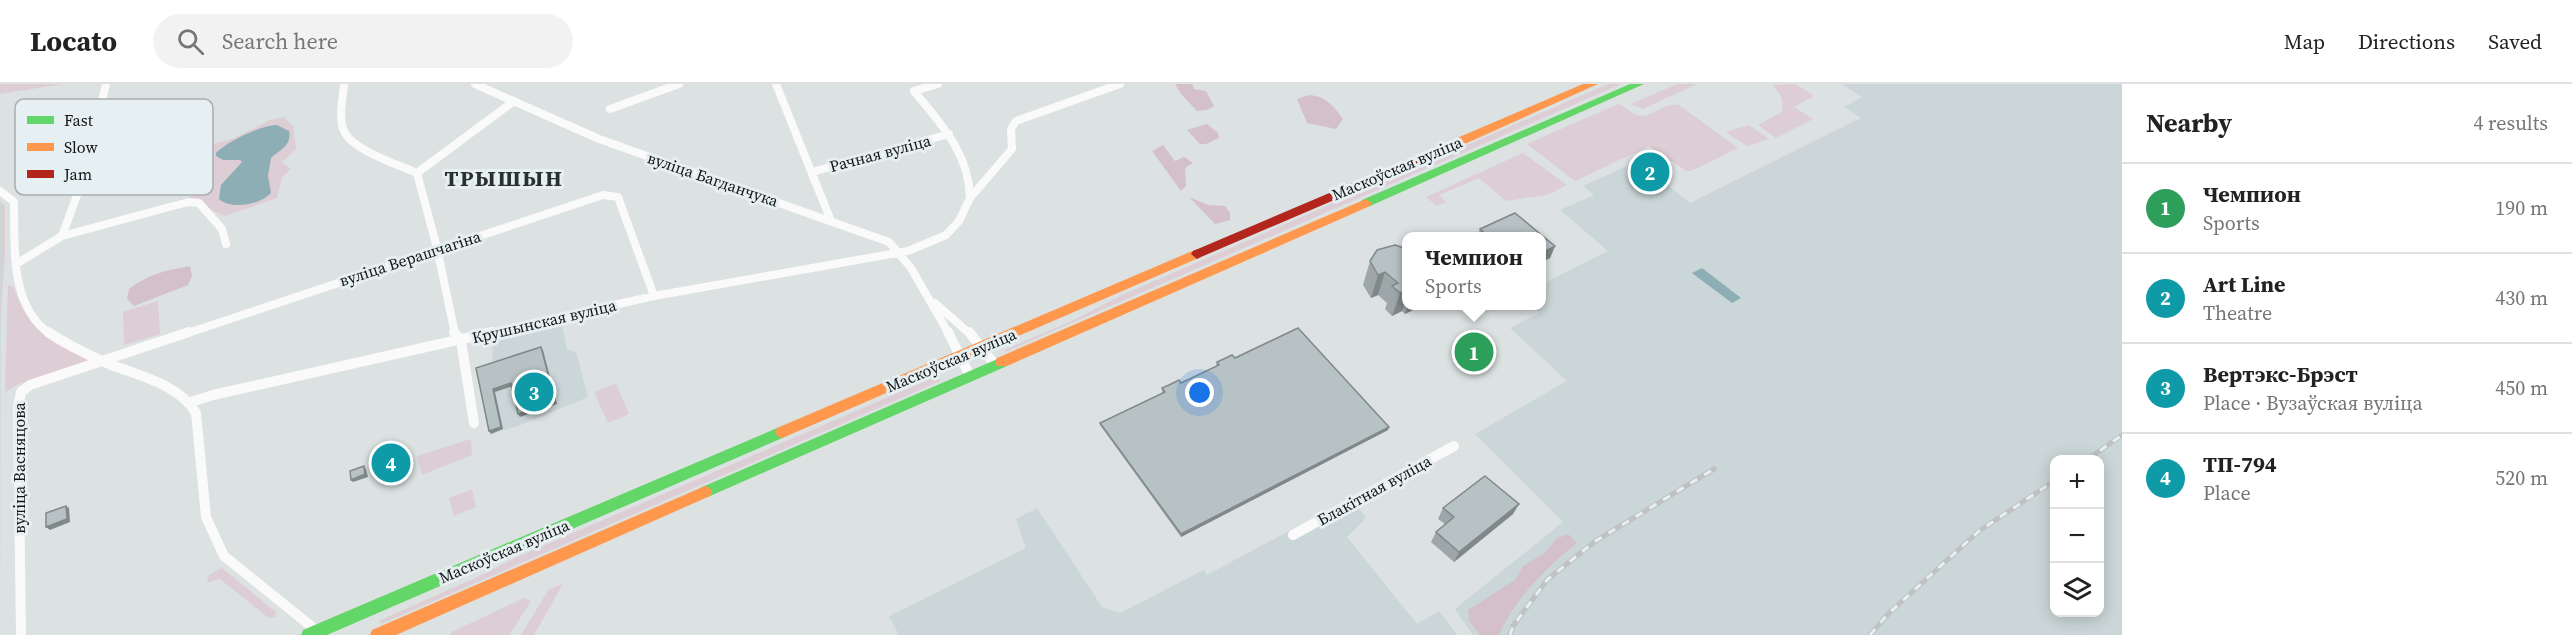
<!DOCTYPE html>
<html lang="en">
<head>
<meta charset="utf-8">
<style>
  :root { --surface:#fff; --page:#f2f2f2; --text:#222; --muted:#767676; --line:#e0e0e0; --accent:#ea580c }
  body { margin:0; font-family:"Source Serif 4",serif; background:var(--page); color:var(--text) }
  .controls { position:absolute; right:18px; bottom:18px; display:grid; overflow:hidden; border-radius:12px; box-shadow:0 3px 15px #0003 }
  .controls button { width:54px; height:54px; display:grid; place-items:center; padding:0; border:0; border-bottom:2px solid var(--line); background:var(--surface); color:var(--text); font:30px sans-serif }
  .you { position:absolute; left:1200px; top:309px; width:21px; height:21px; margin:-15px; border:4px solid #fff; border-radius:50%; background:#1a73e8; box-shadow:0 0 0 9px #1a73e833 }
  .badge { display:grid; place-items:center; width:39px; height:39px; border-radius:50%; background:var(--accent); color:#fff; font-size:20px; font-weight:700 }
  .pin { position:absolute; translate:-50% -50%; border:3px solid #fff; box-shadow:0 2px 6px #0006 }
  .popup { position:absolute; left:1402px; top:148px; width:144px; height:78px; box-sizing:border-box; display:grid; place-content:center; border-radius:12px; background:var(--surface); filter:drop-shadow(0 2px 4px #0005); font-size:20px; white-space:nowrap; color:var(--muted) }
  .popup b { font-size:22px; color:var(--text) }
  .popup::after { content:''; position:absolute; left:50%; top:100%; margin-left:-12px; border:12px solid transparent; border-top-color:var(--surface) }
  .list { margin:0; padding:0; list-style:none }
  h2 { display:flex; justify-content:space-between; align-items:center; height:78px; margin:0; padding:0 24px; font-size:26px }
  h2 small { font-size:20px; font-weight:400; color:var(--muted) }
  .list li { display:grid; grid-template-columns:39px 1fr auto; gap:18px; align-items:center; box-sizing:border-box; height:90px; padding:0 24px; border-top:2px solid var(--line) }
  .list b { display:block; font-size:22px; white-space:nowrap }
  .list p { margin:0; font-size:20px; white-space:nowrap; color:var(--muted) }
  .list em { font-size:20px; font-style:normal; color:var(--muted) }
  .icon { flex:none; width:33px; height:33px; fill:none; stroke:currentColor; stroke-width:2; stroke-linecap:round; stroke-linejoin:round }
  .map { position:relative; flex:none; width:2122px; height:551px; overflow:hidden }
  header { display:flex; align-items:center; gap:36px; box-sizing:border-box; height:84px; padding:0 30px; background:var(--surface); border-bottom:2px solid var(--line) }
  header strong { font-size:28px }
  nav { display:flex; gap:33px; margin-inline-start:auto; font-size:21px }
  .search { width:420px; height:54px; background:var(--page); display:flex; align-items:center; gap:15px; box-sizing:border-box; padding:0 21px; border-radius:33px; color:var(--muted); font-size:22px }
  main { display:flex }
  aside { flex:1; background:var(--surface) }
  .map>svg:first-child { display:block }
</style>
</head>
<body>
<header>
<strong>Locato</strong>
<div class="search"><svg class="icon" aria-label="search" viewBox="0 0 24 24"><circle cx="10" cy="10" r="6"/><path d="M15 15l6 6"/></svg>Search here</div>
<nav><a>Map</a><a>Directions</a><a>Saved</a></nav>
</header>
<main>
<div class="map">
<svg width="2122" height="551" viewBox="0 0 2122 551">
  <rect width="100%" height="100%" fill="#dce1e1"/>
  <!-- built -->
  <path fill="#cad6d7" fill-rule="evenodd" d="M1842,0H2122V551H1473L1455,525L1563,438L1475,350L1567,297L1510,244L1539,229L1531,222H1541L1544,215L1542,213V200L1608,167L1560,126L1594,111L1583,102L1638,77L1690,119L1861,34L1844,23L1862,13ZM2054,376H2100V528H2054Z
    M0,117L5,122V169L1,202V551Z
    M562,241L567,266L576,268L588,313L518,342L491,350L478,287L492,282L493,258Z
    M1356,420L1366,434L1347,453L1417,540L1439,527L1457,551H899L889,532L1026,464L1016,435L1037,424L1102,523L1120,529L1204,486L1207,491L1289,447L1296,454Z"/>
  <!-- green -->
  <path fill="#ddcdd4" d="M0,0H63L0,10Z
    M1608,0H1621L1005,268L1004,266L1072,237L1122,211Z
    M1677,0H1697L1643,25L1631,20Z
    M1796,0L1814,12L1794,23L1813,35L1776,54L1758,41L1782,28C1784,17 1781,9 1772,1Z
    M1618,20C1626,22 1634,33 1643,32C1656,30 1666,18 1679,21L1738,64L1691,87H1686L1649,62L1575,97L1527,60Z
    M284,33L293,42L296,65L282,78L291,85L282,93L277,114L225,132L211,126L202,116L162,121L209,107V61L232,55L270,36Z
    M1749,41L1769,55L1747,62L1726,48Z
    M1523,69L1567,101L1547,111L1506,117L1479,94L1439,111L1446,118L1437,122L1426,113Z
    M2,119L5,122V169L0,242Z
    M8,201L13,203C32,250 50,254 92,274L86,279L19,300L5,308Z
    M158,217L160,250L124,261L123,228Z
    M937,292L940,297L381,540L379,537L484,490L515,474Z
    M616,300L629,330L608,339L594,308Z
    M471,355L472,371L422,391L417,372Z
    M472,405L476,423L454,432L449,414Z
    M222,484L276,528L275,533L269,534L220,495L207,499L209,491Z
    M563,500L534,551H521L549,505Z
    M524,514L531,517L509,551H450L452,548Z"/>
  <!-- forest -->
  <path fill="#d4c0c9" d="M1175,0H1192L1194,5L1206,7L1214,22L1207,26L1197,27L1181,10Z
    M1309,11C1325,12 1334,22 1343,35L1336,45L1307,39L1297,15Z
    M1207,40L1218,49L1219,54L1206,60H1200L1187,46Z
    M1163,61L1175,77L1184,73L1193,79L1185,84L1186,102L1181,107L1152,67Z
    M1189,113L1208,121L1225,122L1230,129V136L1215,140Z
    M190,182L192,192L188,201L134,222L127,215L129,205C148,190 167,186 190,182Z
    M1568,450L1577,459C1546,484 1516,513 1499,551H1480L1469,537L1468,526L1515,496L1523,482L1545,469L1556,455Z"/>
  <!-- water -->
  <path fill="#8caeb4" d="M277,41L289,47C292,62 280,65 271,74L268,92L271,109C260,121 231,126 219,115L221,101L242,78L240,76H223L216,72V69C226,58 261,41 277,41Z
    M1702,184L1741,214L1732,219L1692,189Z"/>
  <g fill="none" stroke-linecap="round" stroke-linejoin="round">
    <!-- street-far1 -->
    <path stroke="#fafafa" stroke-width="8" d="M344,0C343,14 338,34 344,47C352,66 399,81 417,89L437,164L455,250
      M475,0L599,55L889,158L911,184L949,250
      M776,0L831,137
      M938,0L914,7C941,40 969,69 970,114
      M610,25L679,0
      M812,88L949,50
      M417,89L514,17
      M0,107L14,118C15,161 9,222 50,250
      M62,152L188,118L199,119L222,145L226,160
      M16,180L62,152L84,92L106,0
      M935,219L970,250
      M185,250L603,111L618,113L654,212
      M486,250L654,212L908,167L946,151L959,137L970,114L1012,65L1011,45L1016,37L1120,0"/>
    <!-- street -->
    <path stroke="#fafafa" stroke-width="10" d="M48,248C67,261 88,271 109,280C139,292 179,300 196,329L206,433L224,472L317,547
      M454,248L461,257L474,339
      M948,248L970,292
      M969,248L995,281
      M191,318L213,311L493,248
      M1293,451L1454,362
      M21,551L18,323L21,308L30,301L189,248"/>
    <!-- fast -->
    <path fill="#63d668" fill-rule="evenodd" d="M1630,0H1644L1370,122L1366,123L1360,119L1362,116Z
      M1002,273L1007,274L1009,278L1007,282L710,412L705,414L700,412L698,408L700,404Z
      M782,342L787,344L789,348L787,352L327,551H301L303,546Z"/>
    <!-- slow -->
    <path fill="#ff974d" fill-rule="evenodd" d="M1583,0H1598L1458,63H1450L1448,60L1450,57Z
      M1366,115L1372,119L1370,122L1007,282H997L995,278L997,274Z
      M1197,165L1203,170L1201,173L787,352L782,354L777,352L775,348L777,344Z
      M705,402L710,404L712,408L710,412L396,551H370L372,546Z"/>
    <!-- jam -->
    <path fill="#b3261e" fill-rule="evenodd" d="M1454,56L1458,57V63L1201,173L1197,175L1191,170L1193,167Z"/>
    <!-- rail casing -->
    <g stroke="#c0c1c1" stroke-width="5">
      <path id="rail" d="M2087,376L2122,351
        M1510,551L1513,542L1547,496L1594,458L1714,385
        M1870,551L1888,530L1979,447L2054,397"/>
    </g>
    <!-- rail -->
    <use href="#rail" stroke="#e6eff1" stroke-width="3" stroke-dasharray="8" stroke-linecap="butt"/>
  </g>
  <!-- wall -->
  <path fill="#9da7a9" d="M1515,129L1555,162L1550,174L1542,178V153H1477L1480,145Z
    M1407,165V222H1421L1405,230L1402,227L1392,232L1385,225L1387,219L1378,211L1371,214L1363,201L1370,177Z
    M1235,274L1388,346L1181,453L1100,341V339L1163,309L1162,307V304L1181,299L1217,282L1216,281L1217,278Z
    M1519,420L1513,430L1454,478L1431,458L1436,448L1445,440L1438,435L1443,424Z"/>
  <!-- shaded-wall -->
  <path fill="#808889" d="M1555,162L1550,174L1542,178V169Z
    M1385,188L1378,211L1371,214L1378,191Z
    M1407,205V213L1402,227L1392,232L1400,209Z
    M1408,222H1421L1405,230Z
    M541,263L543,266L557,320L520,333L518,330Z
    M511,299L513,302L495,308L503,345L491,350L489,347L493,305Z
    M1389,343L1388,346L1181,453V450Z
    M398,369L400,372L402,379L382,386L380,384Z
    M364,382L366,385L368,393L353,398L351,396Z
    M1519,420L1513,430L1454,478L1459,468Z
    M66,422L69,424L70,438L50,446L46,443Z"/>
  <!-- building -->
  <path fill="#b7c2c4" stroke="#808889" stroke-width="1.5" d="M1515,129L1555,162L1542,169V153H1489L1480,145Z
    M1395,161L1407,165V205L1400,209L1392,202L1398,199L1385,188L1378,191L1370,177L1377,166Z
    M1298,244L1389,343L1181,450L1100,339L1165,308L1162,304L1169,301L1179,296L1181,299L1219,281L1217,278L1232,271L1235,274Z
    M541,263L555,317L518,330L511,299L493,305L501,343L489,347L476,284Z
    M398,369L399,377L380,384L379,376Z
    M364,382L365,390L351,396L350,387Z
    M1485,392L1519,420L1459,468L1436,448L1454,433L1443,424Z
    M66,422L67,435L46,443V429Z"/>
  <g text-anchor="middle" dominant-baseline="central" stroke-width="6" stroke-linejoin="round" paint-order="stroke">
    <!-- street labels -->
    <g font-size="16" fill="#121516" stroke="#e6eff1">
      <text transform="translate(880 69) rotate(-15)">Рачная вуліца</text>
      <text transform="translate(1397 84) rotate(-23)">Маскоўская вуліца</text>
      <text transform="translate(713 95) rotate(19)">вуліца Багданчука</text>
      <text transform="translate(410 174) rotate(-18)">вуліца Верашчагіна</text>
      <text transform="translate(544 237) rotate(-13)">Крушынская вуліца</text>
      <text transform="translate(951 276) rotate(-23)">Маскоўская вуліца</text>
      <text transform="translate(19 384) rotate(-90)">вуліца Васняцова</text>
      <text transform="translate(1374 406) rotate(-29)">Блакітная вуліца</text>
      <text transform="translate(504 467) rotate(-23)">Маскоўская вуліца</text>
    </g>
    <!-- district labels -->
    <g font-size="22" font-weight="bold" letter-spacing="1.5" fill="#293031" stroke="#e6eff1">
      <text x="504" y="94">ТРЫШЫН</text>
    </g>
  </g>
  <!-- legend -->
  <rect x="15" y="15" width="198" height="96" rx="9" fill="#e6eff1" stroke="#a6aeaf" stroke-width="1.5"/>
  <rect x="27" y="32" width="27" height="8" fill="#63d668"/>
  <rect x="27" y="59" width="27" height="8" fill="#ff974d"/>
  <rect x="27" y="86" width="27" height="8" fill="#b3261e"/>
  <g font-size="16" fill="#121516">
    <text x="64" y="42">Fast</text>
    <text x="64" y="69">Slow</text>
    <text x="64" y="96">Jam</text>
  </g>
</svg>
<div class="controls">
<button>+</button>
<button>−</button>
<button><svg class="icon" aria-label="layers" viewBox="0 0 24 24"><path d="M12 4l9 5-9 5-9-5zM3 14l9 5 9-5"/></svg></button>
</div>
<div class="you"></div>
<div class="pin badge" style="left:1474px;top:268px;background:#2e9e5b">1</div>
<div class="popup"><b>Чемпион</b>Sports</div>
<div class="pin badge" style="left:1650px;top:88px;background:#0f9aa8">2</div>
<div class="pin badge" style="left:534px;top:308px;background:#0f9aa8">3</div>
<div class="pin badge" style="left:391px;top:379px;background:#0f9aa8">4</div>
</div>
<aside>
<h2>Nearby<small>4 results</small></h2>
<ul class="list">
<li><span class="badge" style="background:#2e9e5b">1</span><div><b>Чемпион</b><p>Sports</p></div><em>190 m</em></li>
<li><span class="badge" style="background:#0f9aa8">2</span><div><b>Art Line</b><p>Theatre</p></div><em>430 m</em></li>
<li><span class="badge" style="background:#0f9aa8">3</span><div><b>Вертэкс-Брэст</b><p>Place · Вузаўская вуліца</p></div><em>450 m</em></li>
<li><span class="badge" style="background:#0f9aa8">4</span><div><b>ТП-794</b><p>Place</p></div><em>520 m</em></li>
</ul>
</aside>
</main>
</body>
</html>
